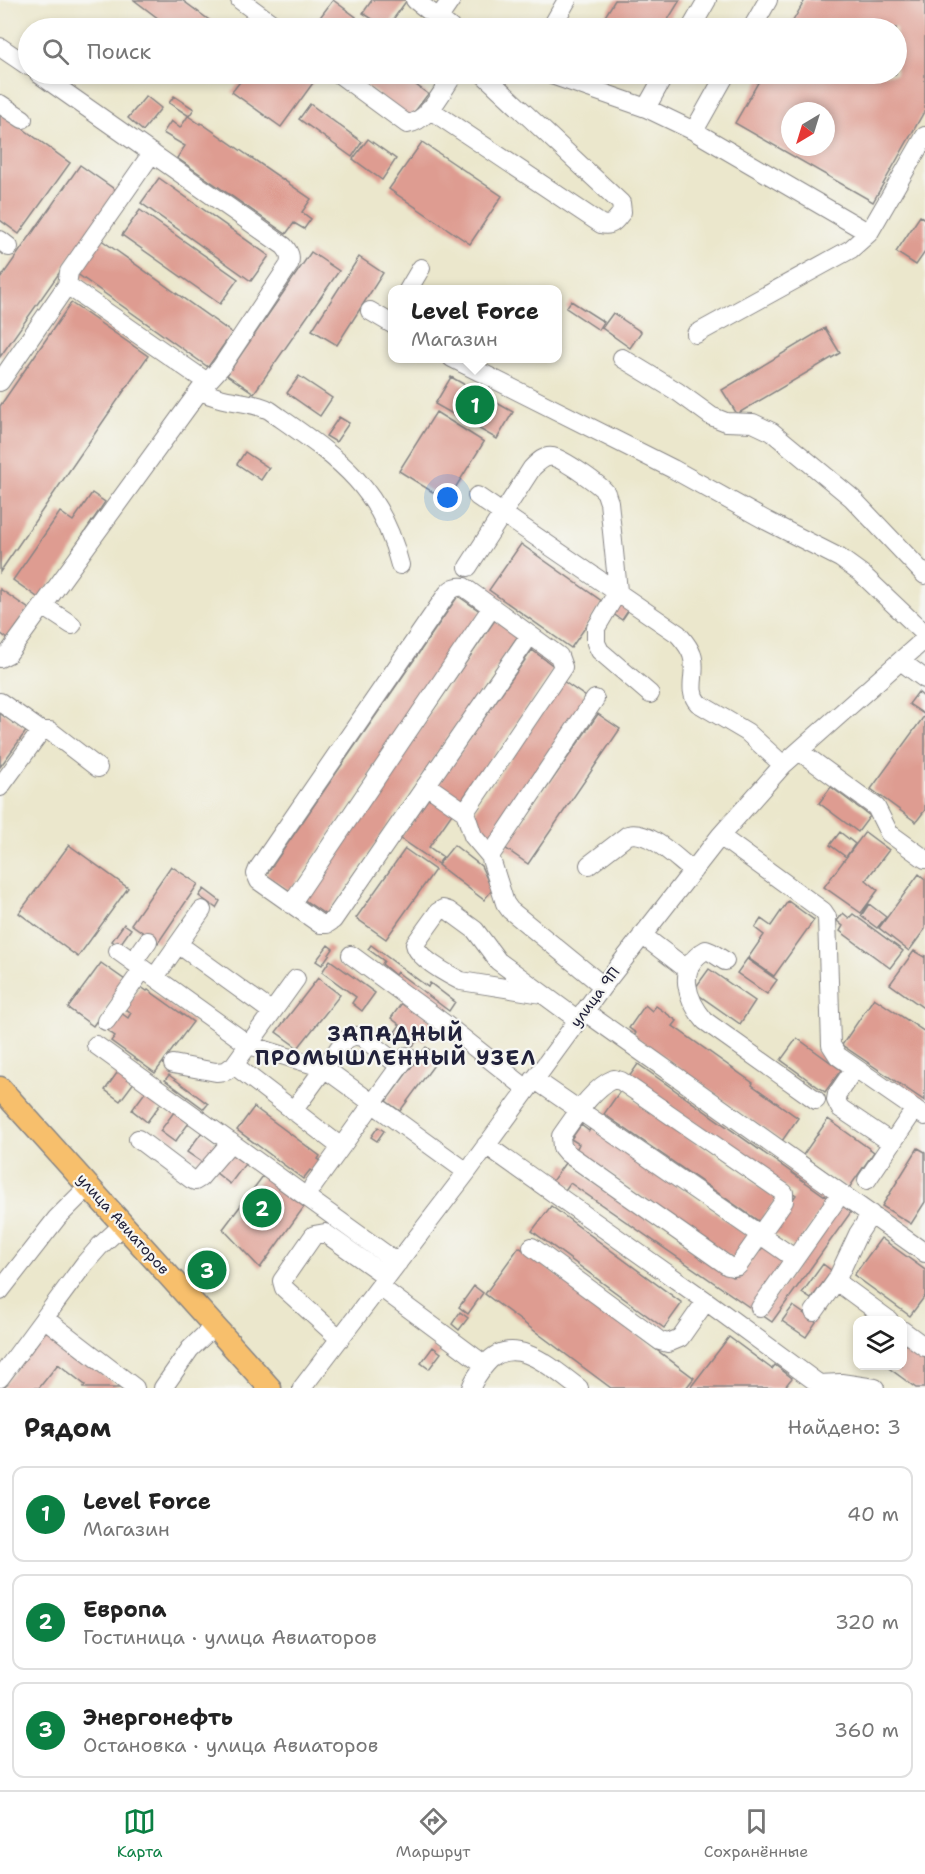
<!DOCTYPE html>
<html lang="ru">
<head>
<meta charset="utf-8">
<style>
  :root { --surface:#fff; --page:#f6f6f6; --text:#222; --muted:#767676; --line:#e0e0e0; --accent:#0b8043 }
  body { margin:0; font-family:"Shantell Sans",sans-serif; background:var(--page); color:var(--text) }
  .controls { position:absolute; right:18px; bottom:18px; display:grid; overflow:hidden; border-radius:12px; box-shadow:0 3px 9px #0003 }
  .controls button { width:54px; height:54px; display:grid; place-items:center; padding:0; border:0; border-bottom:2px solid var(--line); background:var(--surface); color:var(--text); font:30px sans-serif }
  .compass { position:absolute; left:781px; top:102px; width:54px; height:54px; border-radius:50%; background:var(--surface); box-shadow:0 3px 9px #0003; rotate:218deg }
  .you { position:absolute; left:448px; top:498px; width:21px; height:21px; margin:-15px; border:4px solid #fff; border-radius:50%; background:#1a73e8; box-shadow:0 0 0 9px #1a73e833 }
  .badge { display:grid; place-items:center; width:39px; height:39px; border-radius:50%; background:var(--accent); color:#fff; font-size:20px; font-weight:700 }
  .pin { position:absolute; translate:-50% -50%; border:3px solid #fff; box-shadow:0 2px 6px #0006 }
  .popup { position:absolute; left:388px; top:285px; width:174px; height:78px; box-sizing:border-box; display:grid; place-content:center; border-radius:12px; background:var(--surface); filter:drop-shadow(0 2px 4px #0005); font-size:20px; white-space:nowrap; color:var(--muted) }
  .popup b { font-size:22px; color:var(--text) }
  .popup::after { content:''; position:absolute; left:50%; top:100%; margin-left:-12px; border:12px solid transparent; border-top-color:var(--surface) }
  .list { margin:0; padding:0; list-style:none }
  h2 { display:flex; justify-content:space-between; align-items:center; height:78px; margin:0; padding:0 24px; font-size:26px }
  h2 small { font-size:20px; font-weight:400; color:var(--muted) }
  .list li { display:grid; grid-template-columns:39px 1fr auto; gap:18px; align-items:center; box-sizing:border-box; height:96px; margin:0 12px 12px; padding:0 12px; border:2px solid var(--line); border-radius:12px }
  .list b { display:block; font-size:22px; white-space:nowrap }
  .list p { margin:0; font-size:20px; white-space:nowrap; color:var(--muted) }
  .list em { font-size:20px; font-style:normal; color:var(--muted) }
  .icon { flex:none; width:33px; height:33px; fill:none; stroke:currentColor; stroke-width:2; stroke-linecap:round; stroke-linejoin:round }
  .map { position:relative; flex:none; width:925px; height:1388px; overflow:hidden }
  .search { position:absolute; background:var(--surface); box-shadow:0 3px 9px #0003; left:18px; right:18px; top:18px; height:66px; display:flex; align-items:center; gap:15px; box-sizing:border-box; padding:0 21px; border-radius:33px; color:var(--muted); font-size:22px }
  .sheet { height:402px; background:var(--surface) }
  nav { display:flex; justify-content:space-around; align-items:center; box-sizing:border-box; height:84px; border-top:2px solid var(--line); background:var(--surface); font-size:16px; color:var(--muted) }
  nav a { display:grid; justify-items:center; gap:3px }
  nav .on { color:var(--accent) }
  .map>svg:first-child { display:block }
</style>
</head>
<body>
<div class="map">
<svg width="925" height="1388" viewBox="0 0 925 1388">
  <rect width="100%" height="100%" fill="#f6f6f2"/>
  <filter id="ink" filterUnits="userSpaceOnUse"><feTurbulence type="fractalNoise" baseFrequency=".0167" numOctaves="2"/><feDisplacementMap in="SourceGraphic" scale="12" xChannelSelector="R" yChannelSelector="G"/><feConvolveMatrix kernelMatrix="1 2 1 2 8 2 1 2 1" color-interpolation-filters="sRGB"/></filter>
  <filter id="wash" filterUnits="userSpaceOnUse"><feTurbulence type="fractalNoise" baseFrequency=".008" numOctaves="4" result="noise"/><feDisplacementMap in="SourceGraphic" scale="24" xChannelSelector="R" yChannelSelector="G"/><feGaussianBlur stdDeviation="1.35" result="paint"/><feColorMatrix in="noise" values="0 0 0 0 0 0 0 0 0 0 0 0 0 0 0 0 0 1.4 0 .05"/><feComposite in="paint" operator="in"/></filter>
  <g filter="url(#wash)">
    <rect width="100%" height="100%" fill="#ebe7cc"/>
    <g id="blocks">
      <!-- building -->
      <path fill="#de9c91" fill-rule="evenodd" d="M134,0H182L220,28H171Z
        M333,0L356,17L348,28H312Z
        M372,0H407L387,28H369L374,20L363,13Z
        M615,0H680L663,28H598Z
        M805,0H925V110L873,202L735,123L763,74H896V28H789ZM790,111H826V147H790Z
        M246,74H300L313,83L281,127L232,92Z
        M372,74H401L428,94L410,118L364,84Z
        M146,96L161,108L143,131L128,118Z
        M174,96L194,109L189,116L169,103Z
        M310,104L362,142L352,157L299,119Z
        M0,112L70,163L19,234L0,220Z
        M188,116L200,124L201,123L311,199L302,212L311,219L304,229L294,223L286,234L177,158L185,146L163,133L171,121L180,128Z
        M368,139L396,159L382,180L353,159Z
        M422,142L502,196L470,244L389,189Z
        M80,165L117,191L0,357V279Z
        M159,178L269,256L251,281L141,203Z
        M140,210L238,279L220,304L122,235Z
        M920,216L925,219V252L916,265L896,252Z
        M100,239L232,333L208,367L76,273Z
        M311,252L339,271L254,393L227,375Z
        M359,257L383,273L337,345L312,330Z
        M571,301L604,322L599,330L566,308Z
        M71,303L148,356L0,572V406Z
        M613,313L641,332L630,348L602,328Z
        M825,328L840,353L737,414L722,390Z
        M299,376L332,398L320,416L287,393Z
        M451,377L513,412L497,439L435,404Z
        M436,412L484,442L447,501L399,471Z
        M339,417L349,423L336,442L326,436Z
        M245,452L269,468L261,480L237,464Z
        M92,493L105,502L40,599L13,580L60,512L73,521Z
        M521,544L603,602L571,648L489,590Z
        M0,589L29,609L8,639L0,633Z
        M458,596L481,612L290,891L266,875Z
        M620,602L630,608L622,620L612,613Z
        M495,620L518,636L326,915L303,899Z
        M532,650L555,667L461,801L437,785Z
        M563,681L586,697L490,840L480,833L473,814Z
        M918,692L925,698V810L916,822L871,789L925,715L909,704Z
        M0,711L27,730L0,767Z
        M598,714L620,729L528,864L505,848Z
        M831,787L870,816L858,832L819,803Z
        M431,795L454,811L429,847L443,857L438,864L400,838Z
        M840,832L855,844L846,857L830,845Z
        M865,832L889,850L866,880L878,890L861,913L824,887Z
        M69,845L128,888L78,957L19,913Z
        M454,845L481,866L492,890L484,900L438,865Z
        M405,849L435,870L386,939L356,918Z
        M171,866L198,884L158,943L131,924Z
        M919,874L925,879V929L909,951L879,928Z
        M204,889L220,901L216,908L199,896Z
        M788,901L814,920L774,976L748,958L764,935L755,928L761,919L771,926Z
        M869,904L886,917L877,928L861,916Z
        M843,913L849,918L853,914L903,951L890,968L840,931L843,926L837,921Z
        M124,924L131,929L119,946L112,941Z
        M328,945L333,949L322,965L316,961Z
        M371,945L428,987L430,983L455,1002L449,1011L397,972L395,975L382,964L384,961L368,949Z
        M914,951L924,957L925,955V1009L890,984Z
        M747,959L777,980L767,994L737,973Z
        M330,960L375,993L362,1011L352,1003L356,997L322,972Z
        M101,963L125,980L93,1026L68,1008Z
        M709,969L755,1001L740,1024L693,991Z
        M318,978L340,995L298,1048L276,1032Z
        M141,987L147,991L148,990L193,1022L155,1073L111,1041L115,1036L108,1031L121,1013L128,1018L131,1013L125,1008Z
        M874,998L925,1032V1101L842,1045Z
        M404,1000L437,1024L424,1042L419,1038L413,1046L395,1032L400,1025L391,1018Z
        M645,1005L652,1011L656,1006L677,1021L673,1026L753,1083L752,1085L798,1118L782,1141L634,1036L636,1033L629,1028Z
        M797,1038L841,1070L825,1092L781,1060Z
        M426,1047L440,1057L400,1111L386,1101Z
        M638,1064L829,1199L795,1248L771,1231L796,1195L629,1077Z
        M119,1070L135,1081L120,1101L105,1090Z
        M169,1075L208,1104L204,1109L165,1080Z
        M146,1091L162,1102L147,1122L132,1110Z
        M620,1091L777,1199L760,1222L604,1114Z
        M254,1107L320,1156L318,1159L325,1164L317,1175L310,1170L303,1179L237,1130Z
        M174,1112L189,1123L175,1142L160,1131Z
        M828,1119L874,1152L849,1188L803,1155Z
        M581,1125L589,1131L591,1127L750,1237L735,1260L576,1150L579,1144L571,1139Z
        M378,1127L384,1131L377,1141L371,1137Z
        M202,1132L217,1144L203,1163L187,1152Z
        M918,1148L925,1152V1202L911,1224L882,1206Z
        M229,1153L245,1164L230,1184L215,1172Z
        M565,1163L732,1277L741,1275L763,1244L785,1260L752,1309L570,1183L563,1193L550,1184Z
        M263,1176L304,1207L260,1268L223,1229Z
        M841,1205L851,1212L772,1322L762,1315Z
        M551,1206L682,1303L664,1328L532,1231Z
        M881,1238L925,1270V1296L910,1316L854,1275Z
        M519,1247L694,1378L686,1388H611L485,1294Z
        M204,1263L213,1272L209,1275L200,1266Z
        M823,1264L832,1271L811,1299L802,1293Z
        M474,1286L483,1293L468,1314L459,1307Z
        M793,1306L816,1322L806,1337L782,1321Z
        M460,1312L468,1318L459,1330L452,1324Z
        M46,1331L120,1388H83L85,1385L58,1364L39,1388H2Z
        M729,1337L772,1369L775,1365L792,1378L784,1388H690Z
        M902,1341L925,1357V1388H916L886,1366H902Z
        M433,1347L441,1353L429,1369L421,1363Z"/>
    </g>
  </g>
  <g filter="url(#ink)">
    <use href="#blocks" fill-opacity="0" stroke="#868484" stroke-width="1.5"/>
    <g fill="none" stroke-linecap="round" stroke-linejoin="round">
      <!-- minor casing -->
      <g stroke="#868484" stroke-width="20">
        <path id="minor" d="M240,0L278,28
          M415,0L451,28
          M438,19L451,0
          M551,28L567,0
          M691,28L707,0
          M752,28L768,0
          M0,47L28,66
          M339,74L407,124C429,121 442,91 454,74
          M549,74L646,108L694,131L869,233L925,136
          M0,104L23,119
          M646,108L665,74
          M429,109L601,224C612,227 616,220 622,212L621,203L483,74
          M694,131L726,74
          M0,240L9,247
          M67,285L69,272L152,153
          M408,290L421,268
          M370,311L392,324
          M696,334L851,249L869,233
          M452,358L673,469L767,521L840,558L862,574L925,634
          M622,358L678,392L711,416L726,422L753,423L772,432L852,498L925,575
          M0,382L67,285L207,382
          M200,390C224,404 246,399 269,410C334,456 380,483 400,565
          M477,496L678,634C683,640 689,646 692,655C698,671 686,690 698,703L747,732L783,765
          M468,567L532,468C538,462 545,455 553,457C563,459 601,485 606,493C606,494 609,502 609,502L618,591L596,628V643L600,651L650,694
          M43,606L72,625
          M0,658L8,654L200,390L221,367L289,265C291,257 290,253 284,246L39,74
          M902,662L925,679
          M595,699L490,856L505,903L510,910L603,986
          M0,702L41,731H50L98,768
          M799,751L876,807L889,833L925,859
          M426,785L465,812L473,836L490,856
          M0,787L41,731
          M465,812L563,667L559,656L464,587C456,586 452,588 447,594L258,869L256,874L259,881L320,924H327L333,920L530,635
          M720,836L823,911L827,917L831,1045L838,1056L925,1116
          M589,865L628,835C649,829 677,859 693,871
          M291,904L492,607
          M642,935L688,970
          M178,944L272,1012
          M118,951L249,1045L324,1068L467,1172
          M351,955L445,1024L527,1089
          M725,961L711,952L706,950C675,967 687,1000 705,1021L816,1100
          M133,962L148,941
          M155,977L202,910
          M542,994L461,981C449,975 417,958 415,944L438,912L443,909L449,911L475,930L498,961L578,1020
          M584,1011L925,1253
          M106,1021L143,969
          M96,1045L398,1263
          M173,1064L216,1072L226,1071L234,1065L296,979
          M234,1065L341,1147
          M855,1068L837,1094L836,1100L840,1108L892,1143
          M534,1079L794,1258
          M614,1079L621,1081L784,1193V1201L738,1266L733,1267L728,1266L567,1153L562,1147L561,1136C574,1118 593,1087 614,1079Z
          M293,1111L344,1041C351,1036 354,1035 362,1037L400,1066
          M138,1139L191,1179L195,1181L200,1178L231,1142
          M486,1145L706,1301L819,1384L841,1383L875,1388
          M867,1180L915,1109
          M313,1186L407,1056
          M871,1214L858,1234L836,1281L889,1320
          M532,1247L660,1341L668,1343L680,1338L706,1301
          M380,1287L485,1365
          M0,1291L57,1218L89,1186
          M760,1308L835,1202
          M814,1312L836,1281
          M44,1318L135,1388
          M902,1330L925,1347
          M340,1339L284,1288L282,1281L314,1235L325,1233L387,1277
          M0,1378L85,1263L100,1246L123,1225
          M163,1388L190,1349L214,1326
          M302,1388L467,1172L603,986L720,836L783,765L925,639
          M471,1388C474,1379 480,1371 486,1364C514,1331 554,1370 579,1388"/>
      </g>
      <!-- major casing -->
      <g stroke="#868484" stroke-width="25">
        <path id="major" d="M0,1088L270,1388"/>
      </g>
      <!-- minor -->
      <use href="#minor" stroke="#fff" stroke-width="18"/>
      <!-- major -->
      <use href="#major" stroke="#f7bf6c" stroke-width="22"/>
    </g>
  </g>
  <g text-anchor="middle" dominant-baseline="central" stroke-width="4.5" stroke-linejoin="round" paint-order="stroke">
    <!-- street labels -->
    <g font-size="15" fill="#22223b" stroke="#f6f6f2">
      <text transform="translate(595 997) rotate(-53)">улица 9П</text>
      <text transform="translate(123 1224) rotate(48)">улица Авиаторов</text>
    </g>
    <!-- district labels -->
    <g font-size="21" font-weight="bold" letter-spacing="1.5" fill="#22223b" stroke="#f6f6f2">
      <text x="396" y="1034">ЗАПАДНЫЙ<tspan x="396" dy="24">ПРОМЫШЛЕННЫЙ УЗЕЛ</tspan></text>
    </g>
  </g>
</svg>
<div class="controls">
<button><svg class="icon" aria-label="layers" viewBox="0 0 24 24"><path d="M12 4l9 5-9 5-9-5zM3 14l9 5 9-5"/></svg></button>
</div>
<svg class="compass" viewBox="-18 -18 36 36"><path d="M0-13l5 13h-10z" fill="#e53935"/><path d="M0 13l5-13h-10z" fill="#767676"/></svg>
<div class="you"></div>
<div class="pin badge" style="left:475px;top:405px">1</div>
<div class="popup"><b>Level Force</b>Магазин</div>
<div class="pin badge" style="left:262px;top:1208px">2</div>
<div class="pin badge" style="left:207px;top:1270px">3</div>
<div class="search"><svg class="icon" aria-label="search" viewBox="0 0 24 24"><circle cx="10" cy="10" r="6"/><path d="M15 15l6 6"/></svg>Поиск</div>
</div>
<section class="sheet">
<h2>Рядом<small>Найдено: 3</small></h2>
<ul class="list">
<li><span class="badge">1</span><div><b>Level Force</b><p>Магазин</p></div><em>40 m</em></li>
<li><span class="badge">2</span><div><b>Европа</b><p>Гостиница · улица Авиаторов</p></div><em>320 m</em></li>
<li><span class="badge">3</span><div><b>Энергонефть</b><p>Остановка · улица Авиаторов</p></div><em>360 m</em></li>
</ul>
</section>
<nav>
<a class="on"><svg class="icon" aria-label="map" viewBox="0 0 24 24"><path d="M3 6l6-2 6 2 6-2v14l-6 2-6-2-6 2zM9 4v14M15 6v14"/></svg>Карта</a>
<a><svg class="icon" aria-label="directions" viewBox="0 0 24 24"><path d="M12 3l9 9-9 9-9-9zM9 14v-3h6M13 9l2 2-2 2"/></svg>Маршрут</a>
<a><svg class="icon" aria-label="saved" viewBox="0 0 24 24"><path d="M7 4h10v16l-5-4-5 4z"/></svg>Сохранённые</a>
</nav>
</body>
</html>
